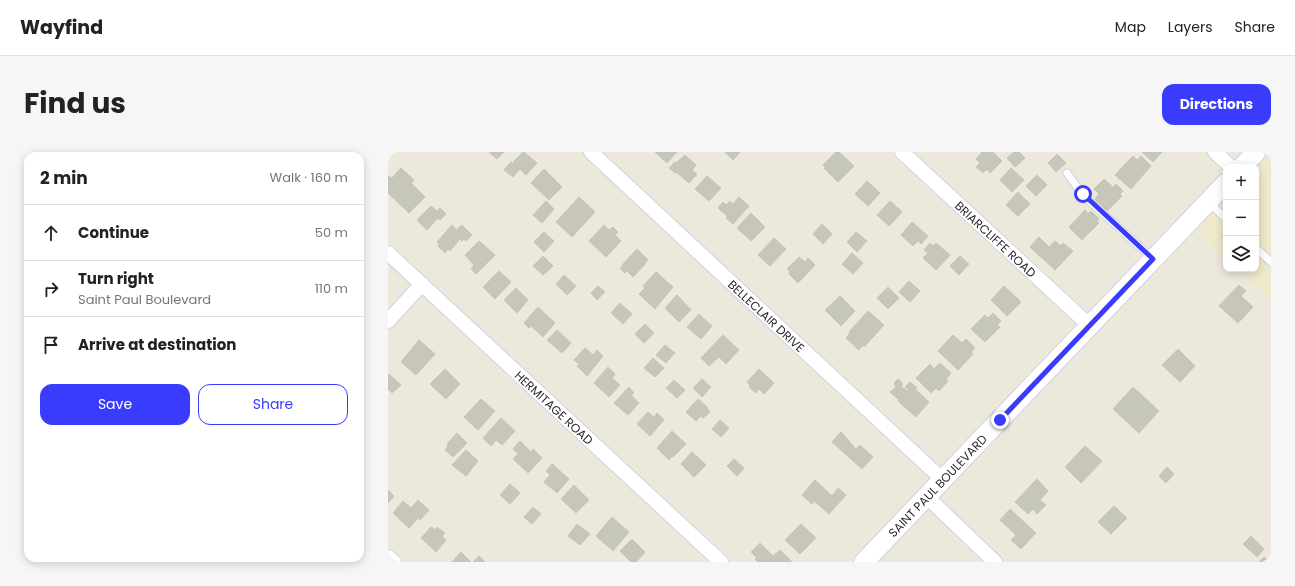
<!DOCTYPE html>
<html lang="en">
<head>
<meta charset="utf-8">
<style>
  :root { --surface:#fff; --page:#f6f6f6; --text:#222; --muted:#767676; --line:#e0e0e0; --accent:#393cfc }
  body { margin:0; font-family:Poppins,sans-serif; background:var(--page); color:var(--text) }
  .controls { position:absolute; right:12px; top:12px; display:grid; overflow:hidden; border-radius:8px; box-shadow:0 2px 10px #0003 }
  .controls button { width:36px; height:36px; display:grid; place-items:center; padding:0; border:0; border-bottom:1px solid var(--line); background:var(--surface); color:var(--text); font:20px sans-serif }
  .stop { position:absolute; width:12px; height:12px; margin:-9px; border:3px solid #393cfc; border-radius:50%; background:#fff }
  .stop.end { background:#393cfc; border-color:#fff; box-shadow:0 1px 4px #0008 }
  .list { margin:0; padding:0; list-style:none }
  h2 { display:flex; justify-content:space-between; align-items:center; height:52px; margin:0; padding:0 16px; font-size:17px }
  h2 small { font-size:13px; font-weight:400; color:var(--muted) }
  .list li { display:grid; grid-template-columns:26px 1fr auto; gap:12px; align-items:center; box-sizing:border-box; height:56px; padding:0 16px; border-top:1px solid var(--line) }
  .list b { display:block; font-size:15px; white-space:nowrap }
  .list p { margin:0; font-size:13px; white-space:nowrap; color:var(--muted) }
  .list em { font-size:13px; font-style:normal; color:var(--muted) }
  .actions { display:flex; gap:8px; padding:12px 16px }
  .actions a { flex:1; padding:9px 0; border:1px solid var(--accent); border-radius:12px; text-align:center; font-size:14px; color:var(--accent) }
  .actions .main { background:var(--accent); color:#fff }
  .icon { flex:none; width:22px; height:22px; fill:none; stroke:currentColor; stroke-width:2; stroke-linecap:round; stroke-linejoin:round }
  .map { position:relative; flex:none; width:883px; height:410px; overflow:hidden; border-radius:12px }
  header { display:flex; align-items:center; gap:24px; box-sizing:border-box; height:56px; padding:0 20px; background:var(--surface); border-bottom:1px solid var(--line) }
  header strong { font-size:19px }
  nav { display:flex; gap:22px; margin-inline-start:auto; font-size:14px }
  .intro { display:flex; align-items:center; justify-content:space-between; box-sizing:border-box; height:96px; padding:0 24px }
  h1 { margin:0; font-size:28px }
  .button { padding:10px 18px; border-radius:12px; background:var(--accent); color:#fff; font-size:14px; font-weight:700 }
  main { display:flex; gap:24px; padding:0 24px }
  aside { flex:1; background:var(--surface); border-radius:12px; box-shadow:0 2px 10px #0003 }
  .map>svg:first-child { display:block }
</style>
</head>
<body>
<header>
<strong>Wayfind</strong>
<nav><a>Map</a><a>Layers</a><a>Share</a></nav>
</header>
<div class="intro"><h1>Find us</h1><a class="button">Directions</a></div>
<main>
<aside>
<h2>2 min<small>Walk · 160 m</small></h2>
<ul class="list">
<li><svg class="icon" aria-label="ahead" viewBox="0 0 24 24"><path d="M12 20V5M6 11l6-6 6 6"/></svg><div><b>Continue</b></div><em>50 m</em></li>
<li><svg class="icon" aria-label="right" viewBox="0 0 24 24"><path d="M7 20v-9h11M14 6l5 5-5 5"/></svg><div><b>Turn right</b><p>Saint Paul Boulevard</p></div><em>110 m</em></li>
<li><svg class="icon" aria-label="arrive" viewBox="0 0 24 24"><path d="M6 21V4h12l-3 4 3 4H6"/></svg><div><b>Arrive at destination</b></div></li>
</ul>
<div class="actions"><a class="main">Save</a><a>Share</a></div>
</aside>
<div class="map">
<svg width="883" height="410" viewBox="0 0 883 410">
  <rect width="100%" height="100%" fill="#ece8dc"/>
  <!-- education -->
  <path fill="#eee9cb" d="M883,0V149L850,117H868V15Z
    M838,46V106L808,77Z"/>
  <!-- building -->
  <path fill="#c7c6ba" stroke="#c8c4b5" d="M101,0H116L109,7Z
    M135,0H136L149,11L138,23L125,10Z
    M267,0H289L279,11Z
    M337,0H352L345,8Z
    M448,0H451L466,14L450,30L436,16L437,15L435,13Z
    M594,0H605L614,9L602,21L599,17L595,21L588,15L592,11L588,7Z
    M626,0H631L637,6L627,15L619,6Z
    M754,0H774L765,10Z
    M669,2L678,11L668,20L660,11Z
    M297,3L308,13L304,18L309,22L301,31L288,20L287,21L281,16L287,10L288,11Z
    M745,4L749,8L753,4L763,14L743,37L727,23Z
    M123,10L132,17L125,25L116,18Z
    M13,16L26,28L23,31L37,45L21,61L0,41V24L4,26Z
    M623,16L636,28L624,40L612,28Z
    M156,17L174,35L161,48L143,31Z
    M649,23L659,33L648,44L638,34Z
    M319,24L333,36L321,49L307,37Z
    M716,27L725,35L728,32L735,39L732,42L734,44L718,60L706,48L711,42L706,37Z
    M479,29L492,41L480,54L467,42Z
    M630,40L642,52L630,64L618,53Z
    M191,45L207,60L184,85L168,70Z
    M351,45L361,54L345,72L338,66L339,64L330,56L335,50L338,53L342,49L345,52Z
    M158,49L166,57L154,71L145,63Z
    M502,49L514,60L501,74L489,63Z
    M43,54L49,59L52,56L58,62L52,68L50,66L39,78L29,68Z
    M697,58L700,62L703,59L711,67L709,69L711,71L694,88L681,75Z
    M363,61L377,75L363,89L349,76Z
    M524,70L540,84L533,92L530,89L525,94L513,83Z
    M434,72L444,82L435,92L425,82Z
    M64,73L68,78L74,73L84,83L78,89L76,87L74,89L72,87L62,99L60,97L57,101L50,94L51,92L49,90Z
    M216,73L221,78L225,75L230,80L227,83L233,89L218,105L201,89Z
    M156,80L166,89L156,100L146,90Z
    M468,80L479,89L469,100L459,90Z
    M651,85L661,95L667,89L673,94L675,91L685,99L667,118L642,95Z
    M386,86L398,97L382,114L370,103Z
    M91,89L107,103L88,122L83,117L86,113L77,103Z
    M542,91L545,94L548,91L562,103L548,118L535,106L540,101L536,98Z
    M249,97L260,108L257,110L258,111L245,125L239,119L237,121L232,116L235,114L234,113Z
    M464,101L475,111L465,122L454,112Z
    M155,104L165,114L155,123L145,114Z
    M572,104L581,112L571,123L562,114Z
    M411,105L417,110L420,106L427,113L410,131L401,122L402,120L399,117Z
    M111,119L123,130L107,147L95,135Z
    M268,120L285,135L267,157L251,142L257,136L255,134Z
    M176,123L188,134L179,143L168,132Z
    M521,129L532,139L522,150L511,140Z
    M851,133L858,139L853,144L865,155L850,171L831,154Z
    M210,134L217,140L209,148L203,141Z
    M616,134L633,150L619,164L603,148Z
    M500,135L511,146L500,157L489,146Z
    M128,136L140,148L129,161L116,148Z
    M289,143L303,158L291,170L277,156Z
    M452,144L467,159L453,174L437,158Z
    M232,151L244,162L235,172L223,161Z
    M150,155L167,171L155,185L143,174L141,176L136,171Z
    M480,159L496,173L476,195L475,193L471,198L458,186L462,181L461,180Z
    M605,161L613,169L609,173L612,175L597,190L583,177L597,163L600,166Z
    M311,162L324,174L313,187L299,175Z
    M257,172L266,181L256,191L247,182Z
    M169,178L183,191L174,201L159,188Z
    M335,183L351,198L338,212L331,205L321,214L313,206Z
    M565,183L574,191L578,187L587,196L583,200L585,202L570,218L550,199Z
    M31,188L47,202L28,223L13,210Z
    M277,193L287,201L278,211L268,203Z
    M197,196L205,203L209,198L215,204L199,224L189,214L191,212L186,208Z
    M790,197L807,214L792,230L774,213Z
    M265,206L276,216L267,225L256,216Z
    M552,211L563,221L558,227L560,229L551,239L548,236L543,241L528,226L542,212L546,217Z
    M220,215L227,222L224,226L232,233L221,245L206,231Z
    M57,217L72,232L58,247L42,232Z
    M371,217L386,231L376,242L371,237L368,241L361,235L362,233L359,230Z
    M1,222L13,233L4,241L0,237V223Z
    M314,227L323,235L314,245L305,236Z
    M510,227L515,232L513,234L519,239L511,248L502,240L508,235L506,231Z
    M286,228L297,238L289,246L278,236Z
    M522,230L529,236L527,237L541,250L528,265L510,249L521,238L517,235Z
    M241,235L246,241L243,243L251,251L240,263L226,251Z
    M745,235L771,259L751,281L725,257Z
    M93,247L107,259L90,278L76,265Z
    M310,247L320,256L319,257L322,260L315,266L313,264L308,269L298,260Z
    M260,260L266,265L269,261L276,268L262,284L249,272Z
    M113,266L127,279L114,293L108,288L103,294L95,286Z
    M332,268L341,276L333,285L324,277Z
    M284,279L298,292L285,305L284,304L281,308L269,296Z
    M453,280L468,297L472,293L485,305L474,317L444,290Z
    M69,281L79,291L65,305L57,298L60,294L59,292Z
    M132,289L143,300L145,297L154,306L140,321L125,307L130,302L125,297Z
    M697,294L714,309L693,331L677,315Z
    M78,298L90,309L78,324L64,313Z
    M304,300L318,313L306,325L293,312Z
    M346,307L356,316L349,324L339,314Z
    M164,312L181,327L169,341L156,330L162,323L158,319Z
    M779,315L786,322L778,331L771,324Z
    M649,327L660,339L652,348L658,353L649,362L645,357L640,362L627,350Z
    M427,328L444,344L450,336L458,343L441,362L426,349L424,352L414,343Z
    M122,332L132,341L122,352L112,343Z
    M186,333L201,348L188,361L173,347Z
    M0,338L6,344L0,351Z
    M30,348L41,358L32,368L30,366L21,376L5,361L15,349L23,356Z
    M726,354L739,366L723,382L710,370Z
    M145,355L153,362L144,372L136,365Z
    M622,357L648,381L633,397L623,388L628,383L612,368Z
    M224,365L241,380L225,399L208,384Z
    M189,372L202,382L192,393L180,384Z
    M413,372L428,386L412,402L397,388Z
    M43,375L47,378L49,375L57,381L54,384L58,388L48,400L33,386Z
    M863,384L876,397L869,405L855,392Z
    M244,387L257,400L248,410H243L232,399Z
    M372,391L385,404L392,398L404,410H370L367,407L369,406L363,400Z
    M73,400L83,410H64Z
    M91,404L97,410H85Z
    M876,405L882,410H871Z"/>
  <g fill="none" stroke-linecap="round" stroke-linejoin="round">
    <!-- lane casing -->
    <g stroke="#d1d1e3" stroke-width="9">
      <path id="lane" d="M679,21L695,43L765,107
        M821,50L838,67
        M868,96L883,110"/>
    </g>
    <!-- street casing -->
    <g stroke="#d1d1e3" stroke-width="16">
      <g id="street">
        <path id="s1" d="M203,0L555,328"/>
        <path id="s2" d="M514,0L702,174"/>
        <path d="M827,0L843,15"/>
        <path id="s3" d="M0,101L333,410"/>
        <path d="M0,169L34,132"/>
        <path d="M539,345L607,410"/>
        <path d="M0,405L6,410"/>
      </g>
    </g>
    <!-- secondary casing -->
    <g stroke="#d1d1e3" stroke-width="21">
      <g id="secondary">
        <path d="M854,15L868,0"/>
        <path id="s4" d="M476,410L838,31"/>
      </g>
    </g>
    <!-- lane -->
    <use href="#lane" stroke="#fff" stroke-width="7"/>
    <!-- street -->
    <use href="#street" stroke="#fff" stroke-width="14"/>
    <!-- secondary -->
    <use href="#secondary" stroke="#fff" stroke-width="19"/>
  </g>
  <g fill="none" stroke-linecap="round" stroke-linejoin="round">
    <!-- route -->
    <path stroke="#393cfc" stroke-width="5" d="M612,268L765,107L695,42"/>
  </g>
  <g text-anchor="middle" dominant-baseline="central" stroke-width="3" stroke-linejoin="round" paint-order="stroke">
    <!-- street labels -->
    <g font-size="12" fill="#2a2a2a" stroke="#fff">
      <text stroke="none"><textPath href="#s2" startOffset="128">BRIARCLIFFE ROAD</textPath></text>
      <text stroke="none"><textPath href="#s1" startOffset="240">BELLECLAIR DRIVE</textPath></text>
      <text stroke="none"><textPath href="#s3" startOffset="227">HERMITAGE ROAD</textPath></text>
      <text stroke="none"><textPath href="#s4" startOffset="106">SAINT PAUL BOULEVARD</textPath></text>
    </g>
  </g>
</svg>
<div class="controls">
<button>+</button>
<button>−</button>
<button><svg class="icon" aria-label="layers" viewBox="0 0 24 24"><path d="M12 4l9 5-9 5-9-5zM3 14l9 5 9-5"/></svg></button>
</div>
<div class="stop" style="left:695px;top:42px"></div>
<div class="stop end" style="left:612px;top:268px"></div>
</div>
</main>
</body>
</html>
